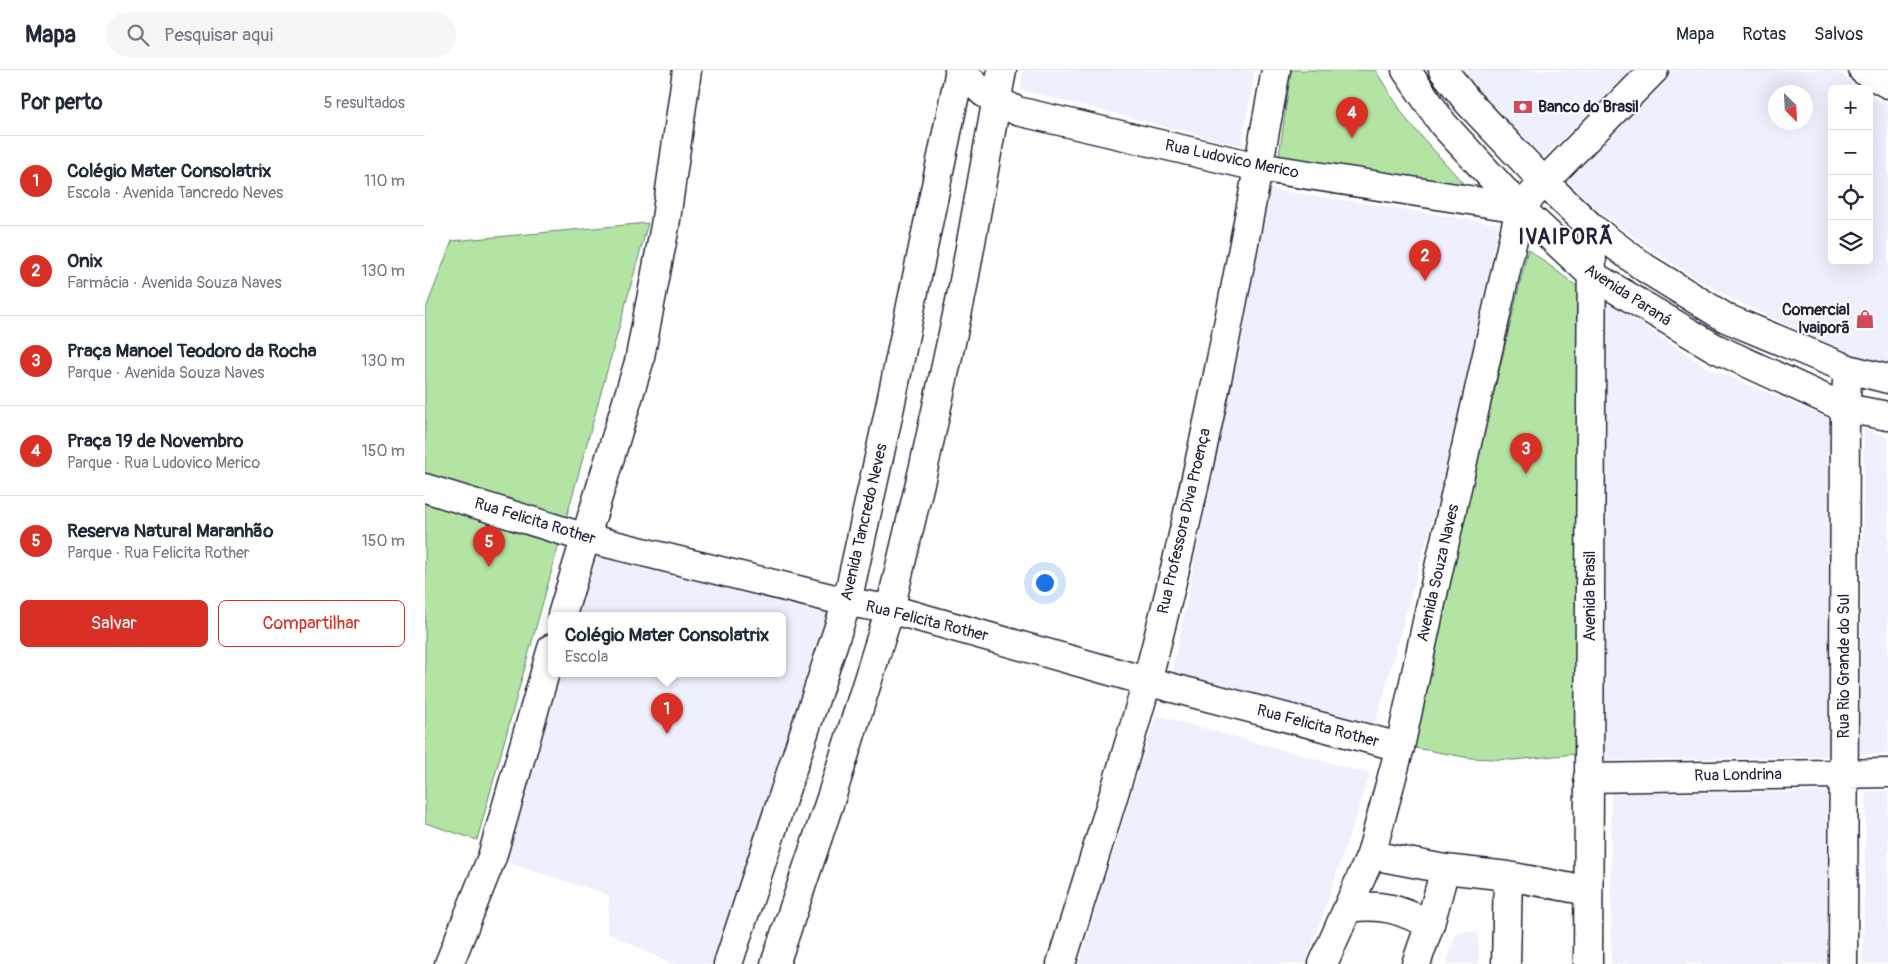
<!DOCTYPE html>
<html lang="pt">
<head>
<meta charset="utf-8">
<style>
  :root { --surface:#fff; --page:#f6f6f7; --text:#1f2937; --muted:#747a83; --line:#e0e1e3; --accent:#d93025 }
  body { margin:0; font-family:Pangolin,sans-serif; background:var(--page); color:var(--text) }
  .controls { position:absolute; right:15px; top:15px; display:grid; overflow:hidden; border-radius:8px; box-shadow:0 5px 20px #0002 }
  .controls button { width:45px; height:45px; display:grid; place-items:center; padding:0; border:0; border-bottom:1px solid var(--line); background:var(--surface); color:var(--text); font:25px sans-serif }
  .compass { position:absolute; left:1343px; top:15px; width:45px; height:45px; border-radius:50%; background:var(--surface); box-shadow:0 5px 20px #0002; rotate:156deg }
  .you { position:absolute; left:619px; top:512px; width:18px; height:18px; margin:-12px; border:4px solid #fff; border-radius:50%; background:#1a73e8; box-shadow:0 0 0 8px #1a73e833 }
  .badge { display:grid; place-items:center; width:32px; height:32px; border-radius:50%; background:var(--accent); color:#fff; font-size:16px; font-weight:700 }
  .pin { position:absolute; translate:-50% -41px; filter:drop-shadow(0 1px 2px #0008) }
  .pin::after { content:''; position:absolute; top:26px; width:18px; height:15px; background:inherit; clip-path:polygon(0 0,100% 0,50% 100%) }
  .popup { position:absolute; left:123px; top:542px; width:238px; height:65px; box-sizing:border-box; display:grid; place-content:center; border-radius:8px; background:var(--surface); filter:drop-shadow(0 1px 4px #0005); font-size:16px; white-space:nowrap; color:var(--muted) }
  .popup b { font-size:19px; color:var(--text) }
  .popup::after { content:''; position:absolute; left:50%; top:100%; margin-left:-10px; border:10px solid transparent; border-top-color:var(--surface) }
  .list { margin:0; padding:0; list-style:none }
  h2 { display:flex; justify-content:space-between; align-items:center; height:65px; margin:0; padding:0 20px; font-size:21px }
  h2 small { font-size:16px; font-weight:400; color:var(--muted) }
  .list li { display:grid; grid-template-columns:32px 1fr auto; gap:15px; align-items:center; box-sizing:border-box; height:90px; padding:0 20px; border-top:1px solid var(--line) }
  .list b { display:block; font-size:19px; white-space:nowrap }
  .list p { margin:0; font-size:16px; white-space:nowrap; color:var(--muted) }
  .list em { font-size:16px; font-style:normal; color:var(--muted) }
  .actions { display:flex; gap:10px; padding:15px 20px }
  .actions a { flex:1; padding:11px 0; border:1px solid var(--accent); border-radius:8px; text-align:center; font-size:18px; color:var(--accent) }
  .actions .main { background:var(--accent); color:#fff }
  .icon { flex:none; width:28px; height:28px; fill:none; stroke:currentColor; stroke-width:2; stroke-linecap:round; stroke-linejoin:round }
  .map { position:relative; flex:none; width:1463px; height:894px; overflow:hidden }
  header { display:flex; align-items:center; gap:30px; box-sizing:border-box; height:70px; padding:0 25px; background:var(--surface); border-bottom:1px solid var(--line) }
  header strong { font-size:24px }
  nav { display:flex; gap:28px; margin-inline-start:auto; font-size:18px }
  .search { width:350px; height:45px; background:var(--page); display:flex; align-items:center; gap:12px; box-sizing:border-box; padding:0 18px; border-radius:28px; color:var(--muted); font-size:19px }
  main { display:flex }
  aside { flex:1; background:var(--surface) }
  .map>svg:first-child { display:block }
</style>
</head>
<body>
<header>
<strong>Mapa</strong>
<div class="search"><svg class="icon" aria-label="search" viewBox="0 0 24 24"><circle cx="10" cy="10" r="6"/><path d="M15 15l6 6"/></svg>Pesquisar aqui</div>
<nav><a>Mapa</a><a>Rotas</a><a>Salvos</a></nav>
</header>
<main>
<aside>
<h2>Por perto<small>5 resultados</small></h2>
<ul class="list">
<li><span class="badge">1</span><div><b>Colégio Mater Consolatrix</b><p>Escola · Avenida Tancredo Neves</p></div><em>110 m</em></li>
<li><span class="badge">2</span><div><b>Onix</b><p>Farmácia · Avenida Souza Naves</p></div><em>130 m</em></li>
<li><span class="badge">3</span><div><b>Praça Manoel Teodoro da Rocha</b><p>Parque · Avenida Souza Naves</p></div><em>130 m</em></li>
<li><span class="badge">4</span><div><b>Praça 19 de Novembro</b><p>Parque · Rua Ludovico Merico</p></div><em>150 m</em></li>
<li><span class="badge">5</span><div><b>Reserva Natural Maranhão</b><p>Parque · Rua Felicita Rother</p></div><em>150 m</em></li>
</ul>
<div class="actions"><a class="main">Salvar</a><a>Compartilhar</a></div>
</aside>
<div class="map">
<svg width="1463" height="894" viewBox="0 0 1463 894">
  <rect width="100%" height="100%" fill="#fff"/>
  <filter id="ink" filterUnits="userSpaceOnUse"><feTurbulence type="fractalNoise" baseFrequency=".02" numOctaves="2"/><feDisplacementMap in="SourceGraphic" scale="10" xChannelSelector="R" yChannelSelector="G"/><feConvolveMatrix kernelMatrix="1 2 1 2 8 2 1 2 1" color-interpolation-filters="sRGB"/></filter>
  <g filter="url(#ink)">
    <!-- built -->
    <path fill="#eef1fd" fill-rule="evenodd" d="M598,0H830L817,76L596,20Z
      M1039,0H1208L1119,87L1060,30Z
      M1248,0H1410L1437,19H1407V191H1444V24L1454,31L1463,34V293L1424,285L1305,228L1232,184L1178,144L1139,108ZM1350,22H1380V52H1350Z
      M845,119L1074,154L1038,339L950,655L746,609Z
      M1182,231L1281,297L1405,349L1404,686L1179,691Z
      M1439,359L1463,367V684H1435Z
      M167,478L408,537L296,894H246L182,862L184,825L81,792L133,603H357V545H149Z
      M731,645L945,704L881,894H654Z
      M1441,721H1463V894H1438Z
      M1402,722V894H1186V723Z
      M1031,862H1053L1054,894H1021Z"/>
    <!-- green -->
    <path fill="#b3e4a3" stroke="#6a836f" d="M866,0H950L982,50L1044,120L854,87Z
      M223,153L52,770L0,753V241L27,171Z
      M1103,179L1153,217L1150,684L1089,690L1045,688L985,677Z"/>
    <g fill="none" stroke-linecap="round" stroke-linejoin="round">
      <!-- minor casing -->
      <g stroke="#22223b" stroke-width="31">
        <path id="minor" d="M534,0L559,23L592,41L833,97L1095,138
          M1438,0L1463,14
          M1119,112L1229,0
          M0,418L161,468L422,532L465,539L721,611L975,677
          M137,545L214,292L240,156L262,0
          M1163,708L1463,703
          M24,894L67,787L127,578
          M636,894C665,800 696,706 722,611C775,410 814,205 851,0
          M1418,894L1420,338L1423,299"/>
      </g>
      <!-- tertiary casing -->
      <g stroke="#22223b" stroke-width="31">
        <path id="tertiary" d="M924,838C959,833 974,840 1005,854
          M303,894L422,532L462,351L535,0
          M350,894L406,728L465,539L499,396L537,222L577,0
          M898,894L946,785
          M991,894L1005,854L1020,799"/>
      </g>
      <!-- secondary casing -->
      <g stroke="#22223b" stroke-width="31">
        <path id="secondary" d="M981,0L1018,54L1095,138L1167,205L1290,278L1420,338L1463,346
          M1018,0L1043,32L1119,112L1167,158L1220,198L1301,248L1423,299L1463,309
          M1119,112L1095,138L1008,524L975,677L946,785L1020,799L1083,806L1163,821
          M1081,894L1083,806
          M1163,894L1167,158"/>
      </g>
      <!-- minor -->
      <use href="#minor" stroke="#fff" stroke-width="28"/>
      <!-- tertiary -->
      <use href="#tertiary" stroke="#fff" stroke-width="28"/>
      <!-- secondary -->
      <use href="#secondary" stroke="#fff" stroke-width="28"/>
    </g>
  </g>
  <!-- icons -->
  <defs>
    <g id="bank-bare" transform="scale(1.5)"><path d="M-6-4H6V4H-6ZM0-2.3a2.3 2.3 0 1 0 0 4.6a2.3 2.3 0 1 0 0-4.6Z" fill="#d1495b" stroke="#fff" stroke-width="2.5" paint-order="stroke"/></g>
    <g id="shop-bare" transform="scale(1.5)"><path d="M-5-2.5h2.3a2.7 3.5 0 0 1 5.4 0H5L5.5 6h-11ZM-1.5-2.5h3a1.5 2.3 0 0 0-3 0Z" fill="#d1495b" stroke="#fff" stroke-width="2.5" paint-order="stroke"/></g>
  </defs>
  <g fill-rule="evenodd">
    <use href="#bank-bare" x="1098" y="37"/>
    <use href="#shop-bare" x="1440" y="249"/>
  </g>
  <g text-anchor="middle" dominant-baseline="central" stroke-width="4" stroke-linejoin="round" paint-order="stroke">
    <!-- poi labels -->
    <g font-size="16" font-weight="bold" fill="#22223b" stroke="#fff" text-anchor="start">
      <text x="1113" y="37">Banco do Brasil</text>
      <text x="1425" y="240" text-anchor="end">Comercial<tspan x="1425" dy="18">Ivaiporã</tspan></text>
    </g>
    <!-- street labels -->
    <g font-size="16" fill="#22223b" stroke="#fff">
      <text transform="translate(807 89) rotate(12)">Rua Ludovico Merico</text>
      <text transform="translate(1203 225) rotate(33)">Avenida Paraná</text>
      <text transform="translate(110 451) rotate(17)">Rua Felicita Rother</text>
      <text transform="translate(759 451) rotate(-77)">Rua Professora Diva Proença</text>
      <text transform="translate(439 452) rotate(-77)">Avenida Tancredo Neves</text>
      <text transform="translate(1013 503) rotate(-77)">Avenida Souza Naves</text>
      <text transform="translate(1165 526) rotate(-90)">Avenida Brasil</text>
      <text transform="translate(502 551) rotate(14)">Rua Felicita Rother</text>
      <text transform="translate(1419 596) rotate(-90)">Rua Rio Grande do Sul</text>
      <text transform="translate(893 656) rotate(15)">Rua Felicita Rother</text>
      <text transform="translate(1313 705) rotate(-1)">Rua Londrina</text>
    </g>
    <!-- district labels -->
    <g font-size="21" font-weight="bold" letter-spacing="1" fill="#22223b" stroke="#fff">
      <text x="1141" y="167">IVAIPORÃ</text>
    </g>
  </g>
</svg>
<div class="controls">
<button>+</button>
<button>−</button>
<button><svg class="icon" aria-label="locate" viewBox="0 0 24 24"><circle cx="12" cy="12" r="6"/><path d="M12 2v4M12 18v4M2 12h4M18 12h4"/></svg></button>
<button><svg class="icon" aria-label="layers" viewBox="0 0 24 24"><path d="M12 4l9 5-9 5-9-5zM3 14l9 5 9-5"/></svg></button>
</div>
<svg class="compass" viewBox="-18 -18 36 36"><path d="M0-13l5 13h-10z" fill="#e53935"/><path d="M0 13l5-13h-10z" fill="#747a83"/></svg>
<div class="you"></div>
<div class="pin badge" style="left:242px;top:664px">1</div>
<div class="popup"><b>Colégio Mater Consolatrix</b>Escola</div>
<div class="pin badge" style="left:1000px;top:211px">2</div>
<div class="pin badge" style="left:1101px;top:404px">3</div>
<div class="pin badge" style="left:927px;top:68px">4</div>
<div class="pin badge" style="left:64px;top:497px">5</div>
</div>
</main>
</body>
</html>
